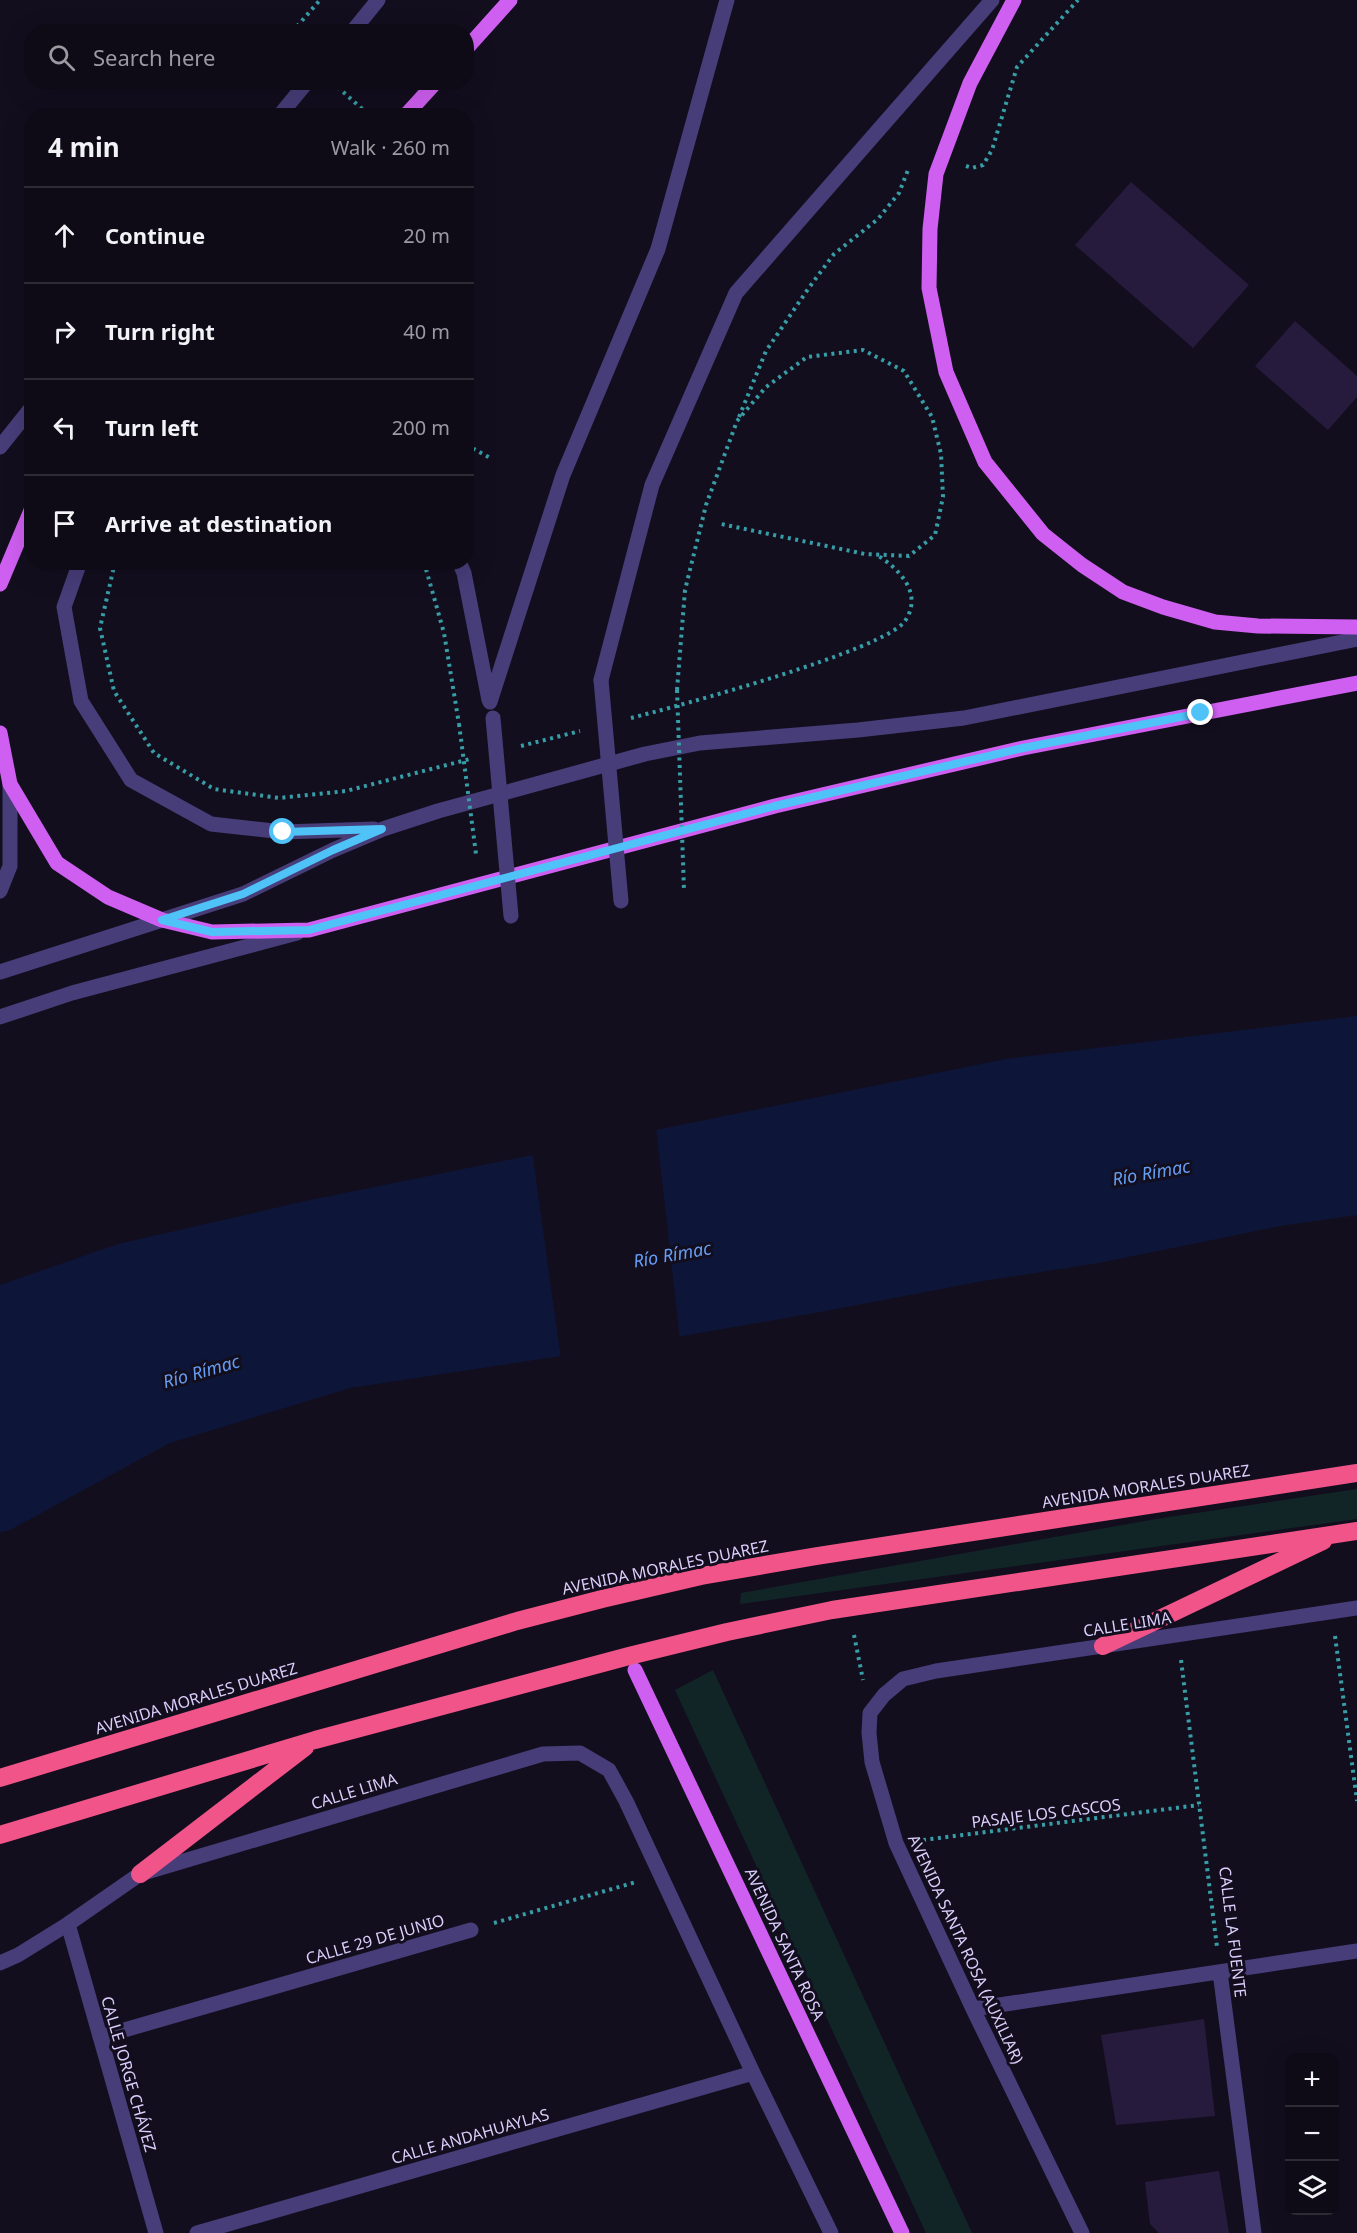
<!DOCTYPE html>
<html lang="en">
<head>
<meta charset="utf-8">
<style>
  :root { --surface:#0e0a16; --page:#17131f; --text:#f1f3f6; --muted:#9b9aa1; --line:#2e2b35 }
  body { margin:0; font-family:"Noto Sans",sans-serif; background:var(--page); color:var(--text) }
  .controls { position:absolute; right:18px; bottom:18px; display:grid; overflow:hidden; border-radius:12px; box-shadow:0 6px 24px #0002 }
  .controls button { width:54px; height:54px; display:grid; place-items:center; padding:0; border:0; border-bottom:2px solid var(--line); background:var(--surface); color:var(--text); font:30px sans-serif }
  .stop { position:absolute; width:18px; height:18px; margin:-14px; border:4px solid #4fc3f7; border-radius:50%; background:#fff }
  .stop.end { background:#4fc3f7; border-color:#fff; box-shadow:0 2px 6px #0008 }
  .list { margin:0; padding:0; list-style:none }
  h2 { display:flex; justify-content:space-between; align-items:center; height:78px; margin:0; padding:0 24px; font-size:26px }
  h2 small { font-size:20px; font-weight:400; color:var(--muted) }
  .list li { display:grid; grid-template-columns:39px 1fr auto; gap:18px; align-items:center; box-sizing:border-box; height:96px; padding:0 24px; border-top:2px solid var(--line) }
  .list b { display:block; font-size:22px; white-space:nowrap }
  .list em { font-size:20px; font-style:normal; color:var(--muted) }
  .icon { flex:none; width:33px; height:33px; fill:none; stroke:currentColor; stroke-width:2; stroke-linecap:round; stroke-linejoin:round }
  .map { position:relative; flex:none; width:1357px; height:2233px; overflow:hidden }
  .search { position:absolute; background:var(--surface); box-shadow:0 6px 24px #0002; left:24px; top:24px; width:450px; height:66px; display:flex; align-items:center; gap:15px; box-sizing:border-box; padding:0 21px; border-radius:24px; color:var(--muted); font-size:22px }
  .panel { position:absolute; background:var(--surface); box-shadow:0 6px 24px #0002; left:24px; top:108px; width:450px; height:462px; border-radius:24px }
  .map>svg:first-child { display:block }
</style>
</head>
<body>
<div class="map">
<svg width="1357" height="2233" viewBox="0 0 1357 2233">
  <rect width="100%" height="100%" fill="#130e1e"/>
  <!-- green -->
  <path fill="#112527" d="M1357,1489V1519L740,1604L741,1593L1156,1519Z
    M713,1670L972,2233H926L675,1690Z"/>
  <!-- water -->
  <path fill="#0d1638" d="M1357,1016V1215L1280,1226L1099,1263L983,1281L826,1311L608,1349L350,1388L170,1443L10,1530L0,1532V1285L118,1244L310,1200L1006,1059Z"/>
  <!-- pier -->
  <path fill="#130e1e" d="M656,1127L680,1340L561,1359L532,1151Z"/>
  <!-- building -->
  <path fill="#271b3d" d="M1131,182L1249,285L1193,348L1075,245Z
    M1295,321L1357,376V397L1328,430L1255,366Z
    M1204,2019L1215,2116L1116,2125L1101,2035Z
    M1219,2171L1229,2233H1159L1150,2224L1145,2182Z"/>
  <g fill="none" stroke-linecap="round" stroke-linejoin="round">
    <!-- path -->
    <path stroke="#379da6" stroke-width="4" stroke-dasharray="3 4.5" stroke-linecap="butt" d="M292,32L320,0
      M332,82L370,116
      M966,166L972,168L983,165L992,150L1017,67L1078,0
      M739,417L766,351L808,289L834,254L878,219L899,193L908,170
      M466,419L468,434L474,449L492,459
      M115,562L100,628L114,691L154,753L214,789L279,798L346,791L470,759
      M424,562L444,633L459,724
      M677,690L685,590L706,505L737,421L766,387L807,357L863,350L904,371L932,417L941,454L943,497L935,535L909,556L865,554L721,524
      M631,718C675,707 885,650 905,621C924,593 898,568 877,555
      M521,746L580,731
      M854,1635L863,1680
      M1335,1636L1357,1801
      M1181,1660L1217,1947
      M923,1840L1199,1805
      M494,1923L636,1882"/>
    <!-- minor -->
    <path stroke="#473d79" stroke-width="15" d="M352,32L378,0
      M279,116L307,82
      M0,447L32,407
      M80,562L64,607L81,701L131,780L211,824L283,832L374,829
      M459,562L464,573L489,700
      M601,680L652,485L736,293L992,0
      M490,702L563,475L658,249L727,0
      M0,891L10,866V784
      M0,972L243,894L333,850L383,829L438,811L645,754L700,743L858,730L964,718L1357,639
      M0,1017L72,993L297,933
      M68,1924L156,2233
      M0,1963L18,1955L68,1924L140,1874L543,1754L580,1753L609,1770L626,1801L753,2073L831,2233
      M1220,1972L1254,2233
      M973,2009L1357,1951
      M100,2037L471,1930
      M197,2233L753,2073
      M1082,2233L973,2009L896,1843L872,1762L869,1733L870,1713L884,1695L903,1679L936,1671L1357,1608"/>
    <!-- major -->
    <path stroke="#cf5ff1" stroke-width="15" d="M1014,0L970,83L936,174L930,229L929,288L946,372L985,462L1043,534L1082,565L1123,592L1163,607L1215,622L1258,626L1357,627
      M466,49L510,0
      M405,116L436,82
      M0,584L32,508
      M0,733L10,784L57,863L108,897L162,920L212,932L309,930L775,806L1023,748L1357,683
      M635,1670L902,2233"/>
    <!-- highway -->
    <path stroke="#f15489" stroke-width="18" d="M1103,1646L1323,1541
      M0,1778L517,1621L602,1599L701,1576L817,1556L1357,1473
      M0,1835L315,1740L629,1656L727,1632L832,1610L1357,1531
      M140,1874L305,1747"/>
    <!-- path-bridge -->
    <path stroke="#379da6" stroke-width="4" stroke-dasharray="3 4.5" stroke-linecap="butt" d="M677,690L684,890
      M459,724L476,854"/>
    <!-- minor-bridge -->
    <path stroke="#473d79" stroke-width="15" d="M601,680L621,901
      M493,718L511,916"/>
  </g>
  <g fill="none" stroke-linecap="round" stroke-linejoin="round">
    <!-- route -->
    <path stroke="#4fc3f7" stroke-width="8" d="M283,832L382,829L333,850L243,894L162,920L212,932L309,930L775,806L1023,748L1201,713"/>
  </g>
  <g text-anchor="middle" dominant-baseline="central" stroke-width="6" stroke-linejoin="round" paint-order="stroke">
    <!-- street labels -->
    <g font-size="16" fill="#dacefb" stroke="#130e1e">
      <text transform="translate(1146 1486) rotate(-9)">AVENIDA MORALES DUAREZ</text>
      <text transform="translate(665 1567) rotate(-12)">AVENIDA MORALES DUAREZ</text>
      <text transform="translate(1127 1624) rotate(-9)">CALLE LIMA</text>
      <text transform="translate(196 1698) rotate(-17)">AVENIDA MORALES DUAREZ</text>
      <text transform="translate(354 1791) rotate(-17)">CALLE LIMA</text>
      <text transform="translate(1046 1813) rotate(-7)">PASAJE LOS CASCOS</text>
      <text transform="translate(1233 1932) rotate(83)">CALLE LA FUENTE</text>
      <text transform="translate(375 1939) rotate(-16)">CALLE 29 DE JUNIO</text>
      <text transform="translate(785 1944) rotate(65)">AVENIDA SANTA ROSA</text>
      <text transform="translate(966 1949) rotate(65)">AVENIDA SANTA ROSA (AUXILIAR)</text>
      <text transform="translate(129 2074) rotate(74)">CALLE JORGE CHÁVEZ</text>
      <text transform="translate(470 2136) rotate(-16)">CALLE ANDAHUAYLAS</text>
    </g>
    <!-- water labels -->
    <g font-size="18" font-style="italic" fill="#659df2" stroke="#130e1e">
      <text transform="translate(1151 1172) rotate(-10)">Río Rímac</text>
      <text transform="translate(672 1254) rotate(-10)">Río Rímac</text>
      <text transform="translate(201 1371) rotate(-16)">Río Rímac</text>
    </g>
  </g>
</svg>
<div class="controls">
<button>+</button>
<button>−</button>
<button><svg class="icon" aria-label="layers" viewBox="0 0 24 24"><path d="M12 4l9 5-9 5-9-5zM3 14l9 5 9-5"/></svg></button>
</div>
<div class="stop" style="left:283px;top:832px"></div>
<div class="stop end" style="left:1201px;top:713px"></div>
<div class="search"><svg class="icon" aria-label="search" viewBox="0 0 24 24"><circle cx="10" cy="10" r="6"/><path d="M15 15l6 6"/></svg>Search here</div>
<section class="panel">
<h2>4 min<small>Walk · 260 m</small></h2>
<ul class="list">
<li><svg class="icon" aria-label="ahead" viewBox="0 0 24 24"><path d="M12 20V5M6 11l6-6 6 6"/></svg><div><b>Continue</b></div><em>20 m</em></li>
<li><svg class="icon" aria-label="right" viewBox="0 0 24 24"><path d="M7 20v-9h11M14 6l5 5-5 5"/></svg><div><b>Turn right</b></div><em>40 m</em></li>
<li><svg class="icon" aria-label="left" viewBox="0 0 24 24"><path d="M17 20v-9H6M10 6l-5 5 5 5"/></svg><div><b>Turn left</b></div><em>200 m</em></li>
<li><svg class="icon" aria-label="arrive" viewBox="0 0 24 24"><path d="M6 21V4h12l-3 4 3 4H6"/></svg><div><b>Arrive at destination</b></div></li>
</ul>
</section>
</div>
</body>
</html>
